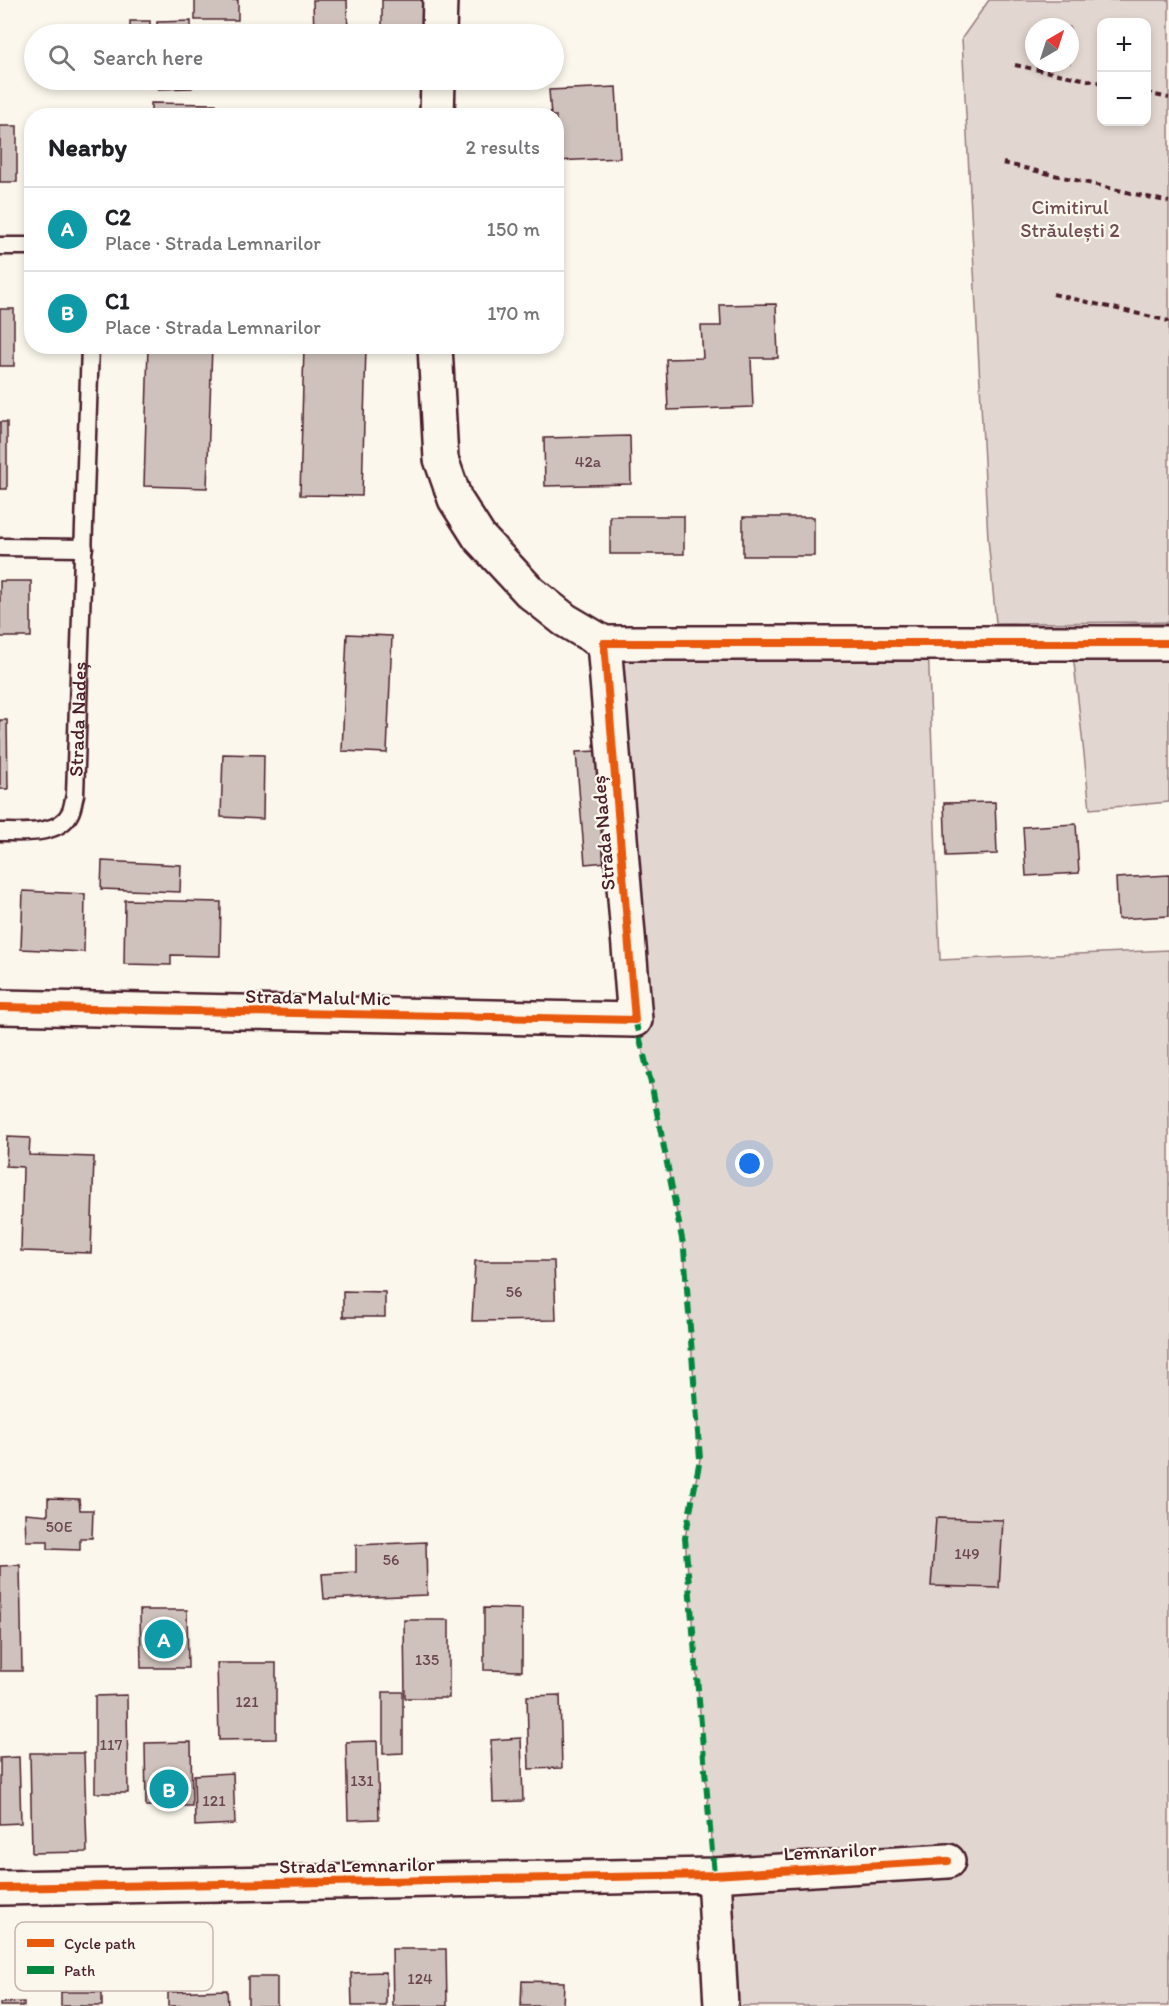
<!DOCTYPE html>
<html lang="en">
<head>
<meta charset="utf-8">
<style>
  :root { --surface:#fff; --page:#f6f6f6; --text:#202124; --muted:#757577; --line:#e0e0e0; --accent:#111827 }
  body { margin:0; font-family:Itim,sans-serif; background:var(--page); color:var(--text) }
  .controls { position:absolute; right:18px; top:18px; display:grid; overflow:hidden; border-radius:12px; box-shadow:0 3px 9px #0003 }
  .controls button { width:54px; height:54px; display:grid; place-items:center; padding:0; border:0; border-bottom:2px solid var(--line); background:var(--surface); color:var(--text); font:30px sans-serif }
  .compass { position:absolute; left:1025px; top:18px; width:54px; height:54px; border-radius:50%; background:var(--surface); box-shadow:0 3px 9px #0003; rotate:39deg }
  .you { position:absolute; left:750px; top:1164px; width:21px; height:21px; margin:-15px; border:4px solid #fff; border-radius:50%; background:#1a73e8; box-shadow:0 0 0 9px #1a73e833 }
  .badge { display:grid; place-items:center; width:39px; height:39px; border-radius:50%; background:var(--accent); color:#fff; font-size:20px; font-weight:700 }
  .pin { position:absolute; translate:-50% -50%; border:3px solid #fff; box-shadow:0 2px 6px #0006 }
  .list { margin:0; padding:0; list-style:none }
  h2 { display:flex; justify-content:space-between; align-items:center; height:78px; margin:0; padding:0 24px; font-size:26px }
  h2 small { font-size:20px; font-weight:400; color:var(--muted) }
  .list li { display:grid; grid-template-columns:39px 1fr auto; gap:18px; align-items:center; box-sizing:border-box; height:84px; padding:0 24px; border-top:2px solid var(--line) }
  .list b { display:block; font-size:22px; white-space:nowrap }
  .list p { margin:0; font-size:20px; white-space:nowrap; color:var(--muted) }
  .list em { font-size:20px; font-style:normal; color:var(--muted) }
  .icon { flex:none; width:33px; height:33px; fill:none; stroke:currentColor; stroke-width:2; stroke-linecap:round; stroke-linejoin:round }
  .map { position:relative; flex:none; width:1169px; height:2006px; overflow:hidden }
  .search { position:absolute; background:var(--surface); box-shadow:0 3px 9px #0003; left:24px; top:24px; width:540px; height:66px; display:flex; align-items:center; gap:15px; box-sizing:border-box; padding:0 21px; border-radius:33px; color:var(--muted); font-size:22px }
  .panel { position:absolute; background:var(--surface); box-shadow:0 3px 9px #0003; left:24px; top:108px; width:540px; height:246px; border-radius:24px }
  .map>svg:first-child { display:block }
</style>
</head>
<body>
<div class="map">
<svg width="1169" height="2006" viewBox="0 0 1169 2006">
  <rect width="100%" height="100%" fill="#fbf7ec"/>
  <filter id="ink" filterUnits="userSpaceOnUse"><feTurbulence type="fractalNoise" baseFrequency=".0167" numOctaves="2"/><feDisplacementMap in="SourceGraphic" scale="12" xChannelSelector="R" yChannelSelector="G"/><feConvolveMatrix kernelMatrix="1 2 1 2 8 2 1 2 1" color-interpolation-filters="sRGB"/></filter>
  <g filter="url(#ink)">
    <!-- green -->
    <path fill="#e2d7d0" stroke="#967b7e" stroke-width="1.5" fill-rule="evenodd" d="M989,0H1169V622L996,623L988,538L962,38ZM1102,22H1146V122H1102ZM1034,27H1070V63H1034Z
      M1169,623V802L1090,809L1070,626Z
      M604,643L928,644L940,960L1169,950V2006H721L714,1875L685,1538L700,1459L684,1249L652,1087L635,1020Z"/>
    <!-- building -->
    <path fill="#cfc2bc" stroke="#4a1f2b" stroke-width="1.5" d="M195,0H238V20H195Z
      M313,0H347L348,34H314Z
      M382,0H423V29L382,30Z
      M130,21H150V34H130Z
      M191,21V34H157V22Z
      M131,80H151V84H131Z
      M158,80H192V88L158,89Z
      M616,87L620,158L556,161V116H551L549,90Z
      M151,103L216,104V116H151Z
      M303,111L368,112V116H303Z
      M0,126H17V182H0Z
      M776,304L778,358H751L753,407L668,410L666,359L703,358L701,326H721L720,305Z
      M0,309H14V366H0Z
      M148,346H212L207,488L144,486Z
      M304,346H366L362,496L300,495Z
      M0,422H7V489H0Z
      M630,436L631,484L545,486L544,438Z
      M610,516H684V554H610Z
      M743,517H814V556H743Z
      M0,581H31V637H0Z
      M347,634L392,636L387,753L342,751Z
      M0,720H7L8,789H0Z
      M598,751L607,862L585,864L576,752Z
      M223,754L264,755L263,819L221,817Z
      M995,802L997,854L946,856L944,803Z
      M1076,824L1079,873L1026,876L1023,827Z
      M102,861L181,865L180,892L101,889Z
      M1169,875V916L1118,919L1116,878Z
      M23,891L85,894L84,952L21,949Z
      M125,900L221,902L220,956L171,955V965L124,964Z
      M7,1137L30,1138L29,1155L94,1157L91,1253L21,1251L23,1167L6,1166Z
      M475,1261H554L556,1320L472,1321Z
      M343,1291L385,1292V1317H343Z
      M48,1498L79,1499L80,1510H93L92,1538H80V1550L48,1549V1541H26L25,1513L48,1515Z
      M936,1518L1003,1520L999,1588L931,1586Z
      M426,1542L427,1595L324,1599L322,1574L356,1572V1545Z
      M20,1565L22,1671H0V1566Z
      M484,1608L522,1609V1671L484,1670Z
      M140,1610H187L188,1668H141Z
      M404,1620H449V1698H405Z
      M217,1663H276V1739L219,1740Z
      M383,1692H403V1753L383,1754Z
      M127,1695L128,1793H95V1696Z
      M560,1695L562,1768L529,1769L527,1696Z
      M521,1738L523,1801L493,1802L491,1740Z
      M377,1741L379,1819L348,1820L346,1742Z
      M191,1742L192,1806H146L145,1743Z
      M30,1753H84L87,1852L32,1853Z
      M19,1757L21,1823L0,1824V1758Z
      M233,1773L235,1824L195,1826L194,1775Z
      M392,1949H446L447,2006H393Z
      M386,1972V2006H352L351,1973Z
      M248,1977H277V2006H248Z
      M522,1981L564,1982L563,2006H521Z
      M227,1990L228,2006H168V1992Z
      M61,1992H102V2006H61Z
      M24,2002V2006H0V2003Z"/>
    <g fill="none" stroke-linecap="round" stroke-linejoin="round">
      <!-- service casing -->
      <g stroke="#4a1f2b" stroke-width="21">
        <g id="service">
          <path d="M0,246H32"/>
          <path d="M0,547L84,548"/>
          <path id="s1" d="M0,832C21,832 59,836 70,813C73,808 73,801 75,795L90,346"/>
        </g>
      </g>
      <!-- minor casing -->
      <g stroke="#4a1f2b" stroke-width="38">
        <path id="minor" d="M439,34L440,0
          M437,116L438,80
          M435,346L441,459L455,499L479,537L530,592L565,620L604,643
          M604,643H1169
          M0,1007L635,1020L604,643
          M714,1875L721,2006
          M0,1888L714,1875L948,1861"/>
      </g>
      <!-- path -->
      <path stroke="#4a1f2b" stroke-width="4" stroke-dasharray="6 4.5" stroke-linecap="butt" d="M1015,65L1102,83
        M1146,93L1169,98
        M1003,163L1169,202
        M1053,294L1169,321"/>
      <!-- service -->
      <use href="#service" stroke="#fbf7ec" stroke-width="16"/>
      <!-- minor -->
      <use href="#minor" stroke="#fbf7ec" stroke-width="33"/>
      <!-- quiet -->
      <path stroke="#00873e" stroke-width="6" stroke-dasharray="12 6" stroke-linecap="butt" d="M635,1020L652,1087L684,1249L700,1459L685,1538L714,1875"/>
      <!-- cycleway casing -->
      <g stroke="#fbf7ec" stroke-width="11">
        <path id="cycleway" d="M0,1007L635,1020L604,643H1169
          M0,1888L714,1875L948,1861"/>
      </g>
      <!-- cycleway -->
      <use href="#cycleway" stroke="#e8590c" stroke-width="8"/>
    </g>
  </g>
  <g text-anchor="middle" dominant-baseline="central" stroke-width="4.5" stroke-linejoin="round" paint-order="stroke">
    <!-- number labels -->
    <g font-size="16" fill="#6b484f">
      <text x="588" y="461">42a</text>
      <text x="514" y="1291">56</text>
      <text x="59" y="1526">50E</text>
      <text x="967" y="1553">149</text>
      <text x="391" y="1559">56</text>
      <text x="427" y="1659">135</text>
      <text x="247" y="1701">121</text>
      <text x="111" y="1744">117</text>
      <text x="362" y="1780">131</text>
      <text x="214" y="1800">121</text>
      <text x="420" y="1978">124</text>
    </g>
    <!-- park labels -->
    <g font-size="20" fill="#704d54" stroke="#fbf7ec">
      <text x="1070" y="207">Cimitirul<tspan x="1070" dy="23">Străulești 2</tspan></text>
    </g>
    <!-- street labels -->
    <g font-size="20" fill="#4a1f2b" stroke="#fbf7ec">
      <text stroke="none"><textPath href="#s1" startOffset="171">Strada Nadeș</textPath></text>
      <text transform="translate(603 833) rotate(-95)">Strada Nadeș</text>
      <text transform="translate(318 997) rotate(1)">Strada Malul Mic</text>
      <text transform="translate(830 1851) rotate(-3)">Lemnarilor</text>
      <text transform="translate(357 1865) rotate(-1)">Strada Lemnarilor</text>
    </g>
  </g>
  <!-- legend -->
  <rect x="15" y="1922" width="198" height="69" rx="9" fill="#fbf7ec" stroke="#c6b6b2" stroke-width="1.5"/>
  <rect x="27" y="1939" width="27" height="8" fill="#e8590c"/>
  <rect x="27" y="1966" width="27" height="8" fill="#00873e"/>
  <g font-size="16" fill="#4a1f2b">
    <text x="64" y="1949">Cycle path</text>
    <text x="64" y="1976">Path</text>
  </g>
</svg>
<div class="controls">
<button>+</button>
<button>−</button>
</div>
<svg class="compass" viewBox="-18 -18 36 36"><path d="M0-13l5 13h-10z" fill="#e53935"/><path d="M0 13l5-13h-10z" fill="#757577"/></svg>
<div class="you"></div>
<div class="pin badge" style="left:164px;top:1639px;background:#0f9aa8">A</div>
<div class="pin badge" style="left:169px;top:1789px;background:#0f9aa8">B</div>
<div class="search"><svg class="icon" aria-label="search" viewBox="0 0 24 24"><circle cx="10" cy="10" r="6"/><path d="M15 15l6 6"/></svg>Search here</div>
<section class="panel">
<h2>Nearby<small>2 results</small></h2>
<ul class="list">
<li><span class="badge" style="background:#0f9aa8">A</span><div><b>C2</b><p>Place · Strada Lemnarilor</p></div><em>150 m</em></li>
<li><span class="badge" style="background:#0f9aa8">B</span><div><b>C1</b><p>Place · Strada Lemnarilor</p></div><em>170 m</em></li>
</ul>
</section>
</div>
</body>
</html>
